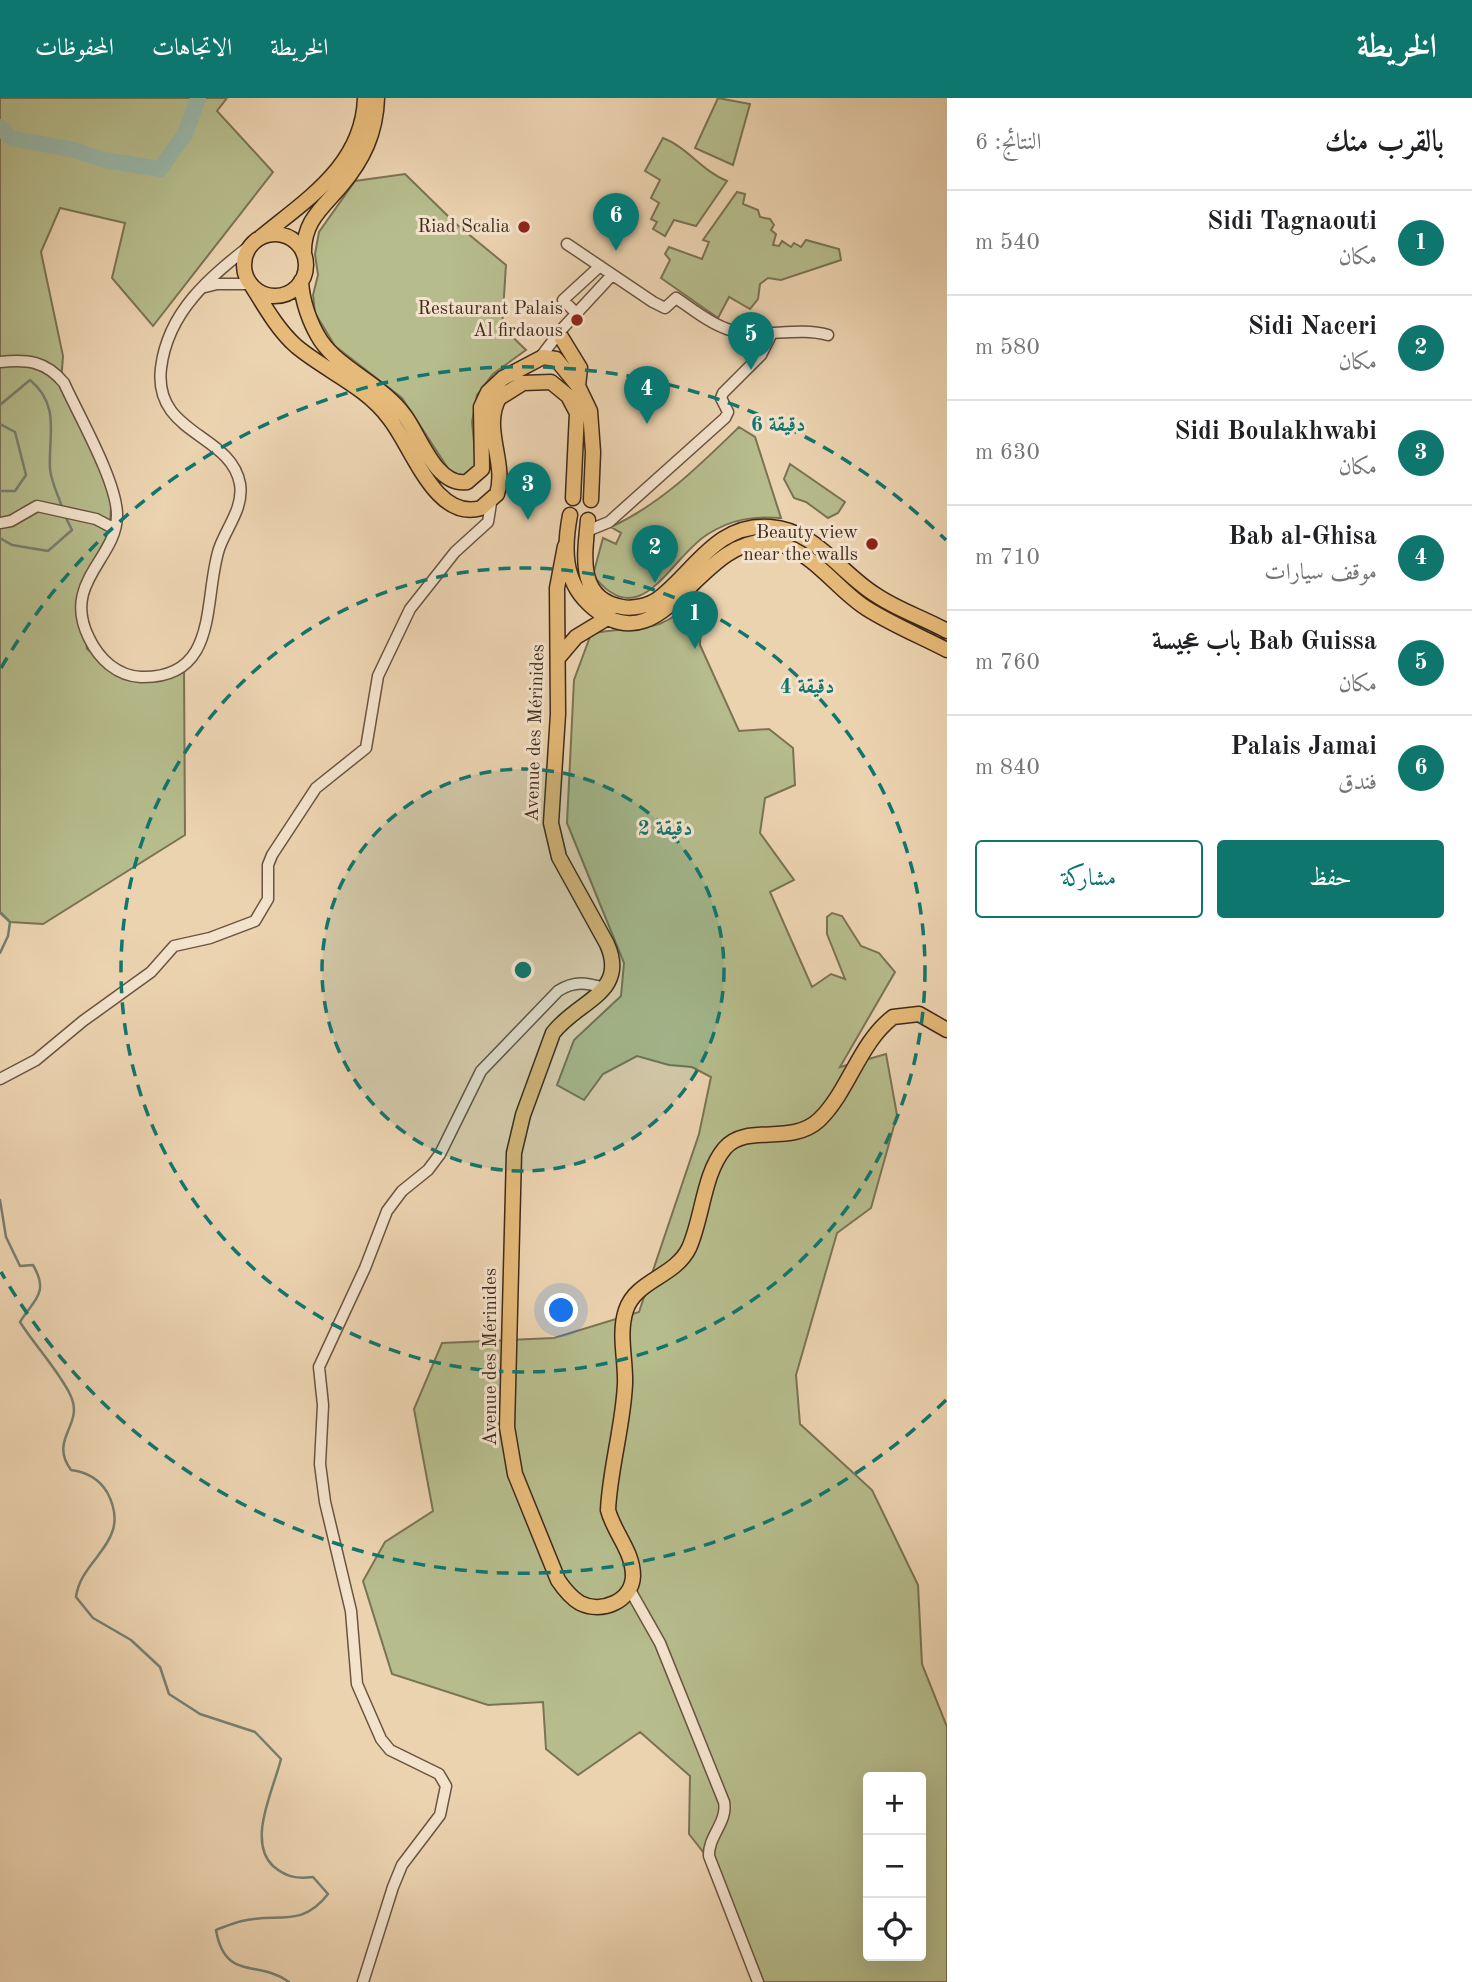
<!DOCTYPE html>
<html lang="ar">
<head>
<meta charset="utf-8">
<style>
  :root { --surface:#fff; --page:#f6f6f6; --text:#202124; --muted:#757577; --line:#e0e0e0; --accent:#0f766e }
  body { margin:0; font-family:"Old Standard TT",Amiri,serif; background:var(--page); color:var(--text); direction:rtl }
  .controls { position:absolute; right:21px; bottom:21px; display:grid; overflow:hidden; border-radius:7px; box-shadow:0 7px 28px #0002 }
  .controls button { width:63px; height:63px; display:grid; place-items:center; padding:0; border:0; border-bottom:2px solid var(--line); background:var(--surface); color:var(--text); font:35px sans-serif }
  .you { position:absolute; left:562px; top:1213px; width:24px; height:24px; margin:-18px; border:5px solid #fff; border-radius:50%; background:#1a73e8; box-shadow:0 0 0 10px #1a73e833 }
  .badge { display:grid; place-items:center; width:46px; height:46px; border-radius:50%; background:var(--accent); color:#fff; font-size:23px; font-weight:700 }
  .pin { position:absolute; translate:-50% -58px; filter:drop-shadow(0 2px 4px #0008) }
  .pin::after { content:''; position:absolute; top:37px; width:24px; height:21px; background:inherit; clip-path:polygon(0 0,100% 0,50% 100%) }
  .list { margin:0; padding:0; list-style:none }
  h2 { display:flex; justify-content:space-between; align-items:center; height:91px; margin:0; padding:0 28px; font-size:30px }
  h2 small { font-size:23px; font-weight:400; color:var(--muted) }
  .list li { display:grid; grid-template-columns:46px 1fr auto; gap:21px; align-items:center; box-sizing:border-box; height:105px; padding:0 28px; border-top:2px solid var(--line) }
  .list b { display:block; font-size:26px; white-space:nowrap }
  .list p { margin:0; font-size:23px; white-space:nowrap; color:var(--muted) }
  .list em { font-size:23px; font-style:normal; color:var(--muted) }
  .actions { display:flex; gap:14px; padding:21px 28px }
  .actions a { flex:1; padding:16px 0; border:2px solid var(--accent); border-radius:7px; text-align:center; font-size:24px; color:var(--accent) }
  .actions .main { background:var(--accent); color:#fff }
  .icon { flex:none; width:38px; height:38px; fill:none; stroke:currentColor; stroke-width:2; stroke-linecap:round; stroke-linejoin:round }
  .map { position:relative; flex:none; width:947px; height:1884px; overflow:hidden; direction:ltr }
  header { display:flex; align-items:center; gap:42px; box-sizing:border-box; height:98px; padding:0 35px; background:var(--accent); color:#fff }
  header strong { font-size:33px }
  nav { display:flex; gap:38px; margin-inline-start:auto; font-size:24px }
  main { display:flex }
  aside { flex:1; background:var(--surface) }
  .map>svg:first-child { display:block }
</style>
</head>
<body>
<header>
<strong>الخريطة</strong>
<nav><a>الخريطة</a><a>الاتجاهات</a><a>المحفوظات</a></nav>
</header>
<main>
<aside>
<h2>بالقرب منك<small>النتائج: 6</small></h2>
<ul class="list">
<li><span class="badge">1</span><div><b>Sidi Tagnaouti</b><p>مكان</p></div><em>540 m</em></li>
<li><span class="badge">2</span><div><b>Sidi Naceri</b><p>مكان</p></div><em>580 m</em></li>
<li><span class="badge">3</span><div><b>Sidi Boulakhwabi</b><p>مكان</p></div><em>630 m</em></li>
<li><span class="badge">4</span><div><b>Bab al-Ghisa</b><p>موقف سيارات</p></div><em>710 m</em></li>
<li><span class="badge">5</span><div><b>Bab Guissa باب عجيسة</b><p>مكان</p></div><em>760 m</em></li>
<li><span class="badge">6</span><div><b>Palais Jamai</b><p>فندق</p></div><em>840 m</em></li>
</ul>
<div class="actions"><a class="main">حفظ</a><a>مشاركة</a></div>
</aside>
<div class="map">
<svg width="947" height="1884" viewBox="0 0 947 1884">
  <rect width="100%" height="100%" fill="#ecd3b0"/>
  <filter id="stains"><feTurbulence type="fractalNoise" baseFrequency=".00286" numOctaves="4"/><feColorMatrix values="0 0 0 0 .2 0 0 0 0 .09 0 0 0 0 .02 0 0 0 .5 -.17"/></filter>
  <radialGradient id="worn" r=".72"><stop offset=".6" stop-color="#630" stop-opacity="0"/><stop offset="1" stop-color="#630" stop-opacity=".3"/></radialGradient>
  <!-- green -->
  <path fill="#b6bc8c" stroke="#7a7354" stroke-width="2" fill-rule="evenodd" d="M0,0H227L217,13L273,74L153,228L112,180L125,125L60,110L41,154L63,258L61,285L112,393L109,444L83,496L87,551L128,581L184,568L185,737L43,826L10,824L0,815Z
    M718,0L750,6L733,67L695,50Z
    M663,40C687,49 702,73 727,83L696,128L674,122L665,138L653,131L657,124L651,121L659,105L651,100L660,82L645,73Z
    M405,76L455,125L506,167L502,229L526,252L493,276L477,297L472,324L476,365L466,380L451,375L402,300L335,248L315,215L313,197L318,177L315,156L319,134L355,83Z
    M737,94L745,96L743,106L758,112L760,119L770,121L774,127L771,132L776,136L773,147L779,148L782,143L791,149L794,145L801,149L806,142L839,151L841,162L781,182L768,180L760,186L758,201L750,211L729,199L718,220L661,180L670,162L665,156L669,149L702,161L709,144L703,142Z
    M739,329L755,339L781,420C753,418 732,421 708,436C670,459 641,539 593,477L603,440L616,446L621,435L611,429C661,406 700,367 739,329Z
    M790,366L845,404L838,415L828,420L806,404L794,400L784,381Z
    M692,501L701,511L700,547L739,633L769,631L793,650L795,687L765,700L760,735L794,782L770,794L812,889L831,876L845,881L827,836V819L832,815L842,818L861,848L879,855L895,874L840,969L886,956L897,1017L871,1110L837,1135L796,1277L800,1326L872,1392L918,1487L922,1566L947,1629V1884H761L721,1777L689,1736L690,1678L640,1634L578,1677L546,1651L543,1604L488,1607L392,1576L363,1483L385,1444L433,1413L414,1311L442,1245L554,1240L639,1214L699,1036L711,979L692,969L669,967L637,958L603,976L584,1002L557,987L574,942L621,898L624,865L567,725L574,582L591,536C632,526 661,540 692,501ZM868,1679H921V1858H868Z"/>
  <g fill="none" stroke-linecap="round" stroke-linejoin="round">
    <!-- stream -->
    <path stroke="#757f71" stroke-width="2.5" d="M0,307L30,282C61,308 48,337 50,371C51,383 58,397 62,409
      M0,326L15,334L26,377L15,393H0
      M0,440L12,447L48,453L72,432L65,418
      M0,814L10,824L8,838L0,855
      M0,1102L6,1139L20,1168L33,1167C50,1196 33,1202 20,1224C33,1245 65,1281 72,1301C82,1328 49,1342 71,1372C87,1374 99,1381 107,1394C134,1444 81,1459 76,1499L93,1520L131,1542L160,1569L169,1596L200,1616L255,1634L281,1661C273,1693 247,1743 273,1768C286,1779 296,1781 313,1779L328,1796C301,1831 277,1814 242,1823C233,1825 224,1829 216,1832C225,1884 258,1861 289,1884"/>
    <!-- river -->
    <path stroke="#99b8ab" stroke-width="16" d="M0,29L11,40L74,52L104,62L160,71L185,36L198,0"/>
    <!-- minor casing -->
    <g stroke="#6a5440" stroke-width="13">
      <path id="minor" d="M567,146L653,204L665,210L676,200C691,210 709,225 727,231C758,242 795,228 828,237
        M205,189L217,186H251
        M576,215L563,202L600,168
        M539,261L562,231L612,177
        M0,264C27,261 46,263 64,285C79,318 117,384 117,417C117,461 61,484 89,540C99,561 117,578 141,579C220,581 203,501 219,451C226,430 244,410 240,386C231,335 153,337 161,270C168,213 210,179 252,146
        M0,425L11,423L37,408L96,421L115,431
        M587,433L609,424L725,320L728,314L721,300L723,295L761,257L772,235
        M0,981L36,962L83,923L151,874L174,848L210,840L255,823L268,801V767L272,757L316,690L366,650L378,578L410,511L455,454L488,424L491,405
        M630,1492L660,1545L724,1704C728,1724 708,1738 709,1758L758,1884
        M363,1884L393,1789L402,1767L440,1717L446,1688L439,1676L390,1652L381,1641L357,1586L351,1513L325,1404L320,1366L323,1307L319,1269L365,1170L387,1113L402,1093L428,1072L440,1056L481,973L558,893C575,882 587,885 605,890"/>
    </g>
    <!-- major casing -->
    <g stroke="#3f2a1b" stroke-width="17">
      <path id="major" d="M244 167a31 31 0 1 1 62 0a31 31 0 1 1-62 0Z
        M261,139C307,101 363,67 365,0
        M304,156C303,124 321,111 341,88C363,62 376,35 377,0
        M301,183C302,203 310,226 321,243C342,273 382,286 405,318C420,338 436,389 467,384L482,371L481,309L488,294L503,280L543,259L556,261L578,288L590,313L593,354L591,402
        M252,188C265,209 278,232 296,248C327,274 364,287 389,320C412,348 435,424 481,410L497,396C507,365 482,330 499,300L523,285L551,284L568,298L577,315L573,400
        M561,239L580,270L578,288
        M570,417C564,449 563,482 589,506C661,574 697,441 766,444C809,446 833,489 866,510C891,526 920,538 947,552
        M588,422C585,455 576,501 622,509C633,511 648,508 658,501C695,473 716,425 770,429C816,432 840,475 876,497C898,512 924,520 947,533
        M565,448L557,490L558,616L551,725L559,759L607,846C629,895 577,903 553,935L523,1017L514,1055L507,1329L515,1376L558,1482C564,1491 570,1499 580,1505C602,1516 632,1503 633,1478C633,1453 614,1435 608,1412C610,1370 623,1329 625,1286C626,1262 618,1236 626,1212C636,1182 675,1179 689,1150C703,1119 703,1076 725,1050C747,1025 791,1048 819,1022C849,993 859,945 893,919L919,916L947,932
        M559,559L576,539L609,519"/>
    </g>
    <!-- minor -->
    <use href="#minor" stroke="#f3e2cc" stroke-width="10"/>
    <!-- major -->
    <use href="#major" stroke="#e6ba78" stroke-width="14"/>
  </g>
  <!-- distance rings -->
  <circle cx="523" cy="872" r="201" fill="#0f766e" fill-opacity=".12"/>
  <g fill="none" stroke="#0f766e" stroke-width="3.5" stroke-dasharray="12 9">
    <circle cx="523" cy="872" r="201"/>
    <circle cx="523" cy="872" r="402"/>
    <path d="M946 1302A603 603 0 0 1 1 1174M1 570A603 603 0 0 1 946 442"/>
  </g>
  <!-- markers -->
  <g fill="#8f2418" stroke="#f3e2cc" stroke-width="2.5">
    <circle cx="524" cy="129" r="7"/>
    <circle cx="577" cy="222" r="7"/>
    <circle cx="872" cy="446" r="7"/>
  </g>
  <g text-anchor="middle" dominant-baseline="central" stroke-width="6" stroke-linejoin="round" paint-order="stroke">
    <!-- poi labels -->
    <g font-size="19" fill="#3f2a1b" stroke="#f3e2cc" text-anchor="end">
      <text x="510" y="129">Riad Scalia</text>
      <text x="563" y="211">Restaurant Palais<tspan x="563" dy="22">Al firdaous</tspan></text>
      <text x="858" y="435">Beauty view<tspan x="858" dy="22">near the walls</tspan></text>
    </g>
    <!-- street labels -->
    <g font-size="19" fill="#3f2a1b" stroke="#f3e2cc">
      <text transform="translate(536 635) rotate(-88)">Avenue des Mérinides</text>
      <text transform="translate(491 1259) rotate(-90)">Avenue des Mérinides</text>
    </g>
  </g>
  <circle cx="523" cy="872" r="10" fill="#0f766e" stroke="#f3e2cc" stroke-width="3.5"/>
  <g font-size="21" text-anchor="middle" font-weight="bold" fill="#0f766e" stroke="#f3e2cc" stroke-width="6" stroke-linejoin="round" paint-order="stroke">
    <text x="778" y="333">6 دقيقة</text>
    <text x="807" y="595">4 دقيقة</text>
    <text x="665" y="737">2 دقيقة</text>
  </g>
  <rect width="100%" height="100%" filter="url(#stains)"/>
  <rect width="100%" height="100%" fill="url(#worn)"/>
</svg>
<div class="controls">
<button>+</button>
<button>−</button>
<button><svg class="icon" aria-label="locate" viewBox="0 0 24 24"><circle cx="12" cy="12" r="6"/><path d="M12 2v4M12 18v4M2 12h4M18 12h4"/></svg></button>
</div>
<div class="you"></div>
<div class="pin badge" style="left:695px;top:551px">1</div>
<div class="pin badge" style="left:655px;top:485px">2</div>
<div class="pin badge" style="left:528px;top:422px">3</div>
<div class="pin badge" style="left:647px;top:326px">4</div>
<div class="pin badge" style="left:751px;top:272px">5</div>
<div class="pin badge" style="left:616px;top:153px">6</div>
</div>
</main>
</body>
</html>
